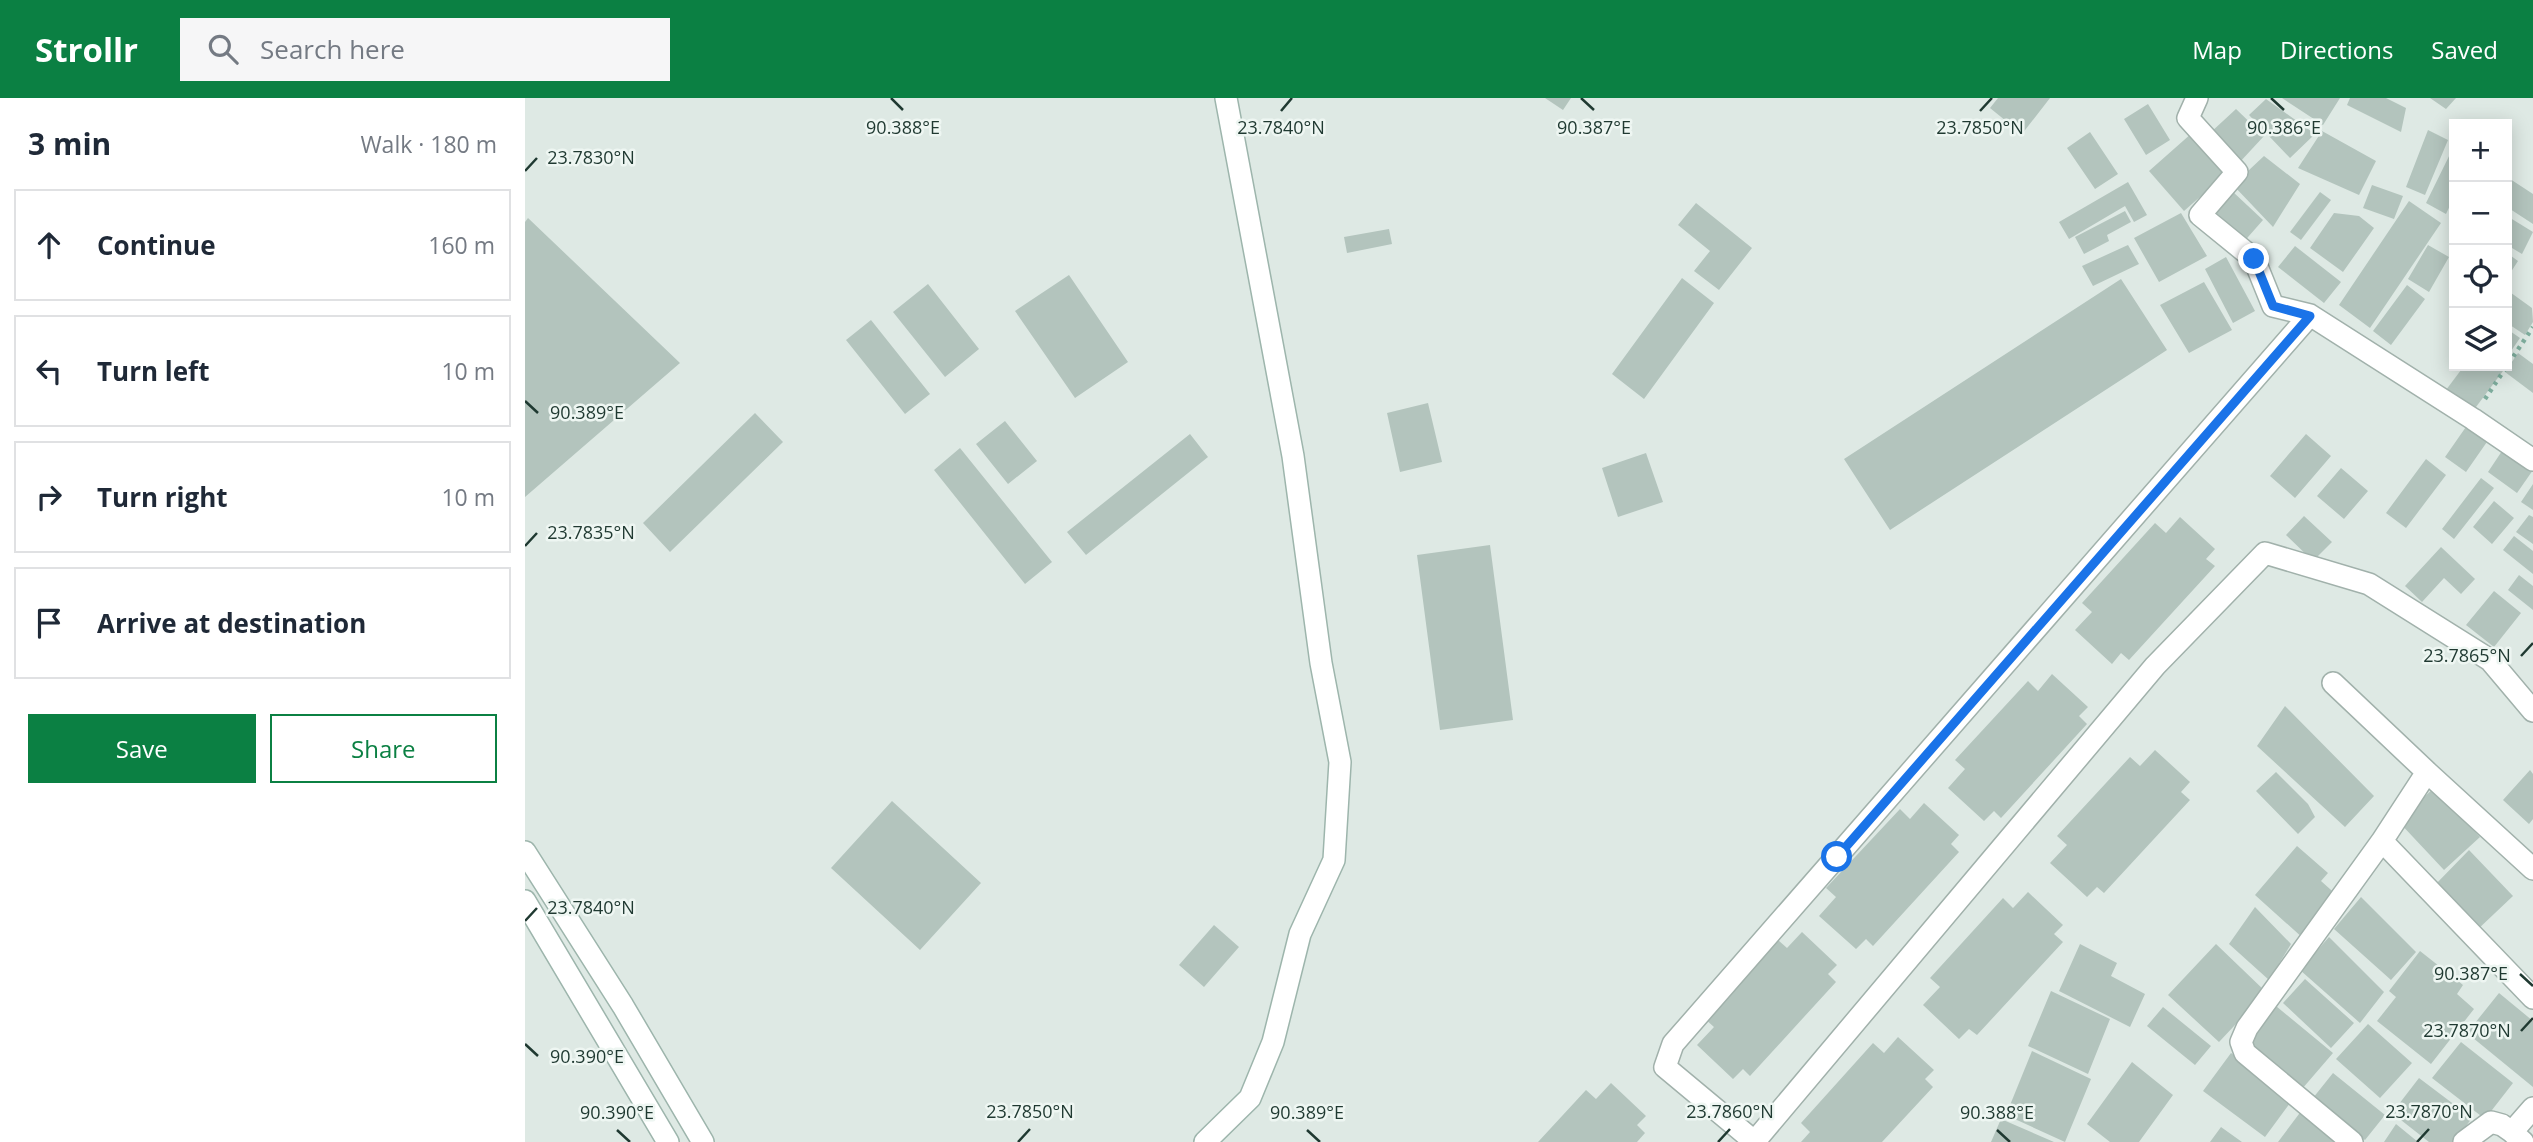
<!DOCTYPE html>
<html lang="en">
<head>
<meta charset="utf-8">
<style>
  :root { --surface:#fff; --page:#f6f6f7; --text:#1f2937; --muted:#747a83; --line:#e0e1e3; --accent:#0b8043 }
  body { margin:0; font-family:"Open Sans",sans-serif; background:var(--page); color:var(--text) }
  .controls { position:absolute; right:21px; top:21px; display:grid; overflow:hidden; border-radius:0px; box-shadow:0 4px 18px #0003 }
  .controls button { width:63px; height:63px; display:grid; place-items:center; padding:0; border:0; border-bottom:2px solid var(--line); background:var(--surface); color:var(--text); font:35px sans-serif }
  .stop { position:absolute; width:21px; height:21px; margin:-16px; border:5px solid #1a73e8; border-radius:50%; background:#fff }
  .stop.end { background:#1a73e8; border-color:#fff; box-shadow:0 2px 7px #0008 }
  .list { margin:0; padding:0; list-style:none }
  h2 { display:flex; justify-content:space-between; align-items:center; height:91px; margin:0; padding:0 28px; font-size:30px }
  h2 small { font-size:23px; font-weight:400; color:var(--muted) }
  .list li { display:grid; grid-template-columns:46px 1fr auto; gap:21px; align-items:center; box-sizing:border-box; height:112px; margin:0 14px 14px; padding:0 14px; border:2px solid var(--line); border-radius:0px }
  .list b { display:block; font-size:26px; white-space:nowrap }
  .list em { font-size:23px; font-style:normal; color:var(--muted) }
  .actions { display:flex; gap:14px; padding:21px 28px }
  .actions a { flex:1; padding:16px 0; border:2px solid var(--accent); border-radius:0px; text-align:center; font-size:24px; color:var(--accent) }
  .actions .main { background:var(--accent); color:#fff }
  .icon { flex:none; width:38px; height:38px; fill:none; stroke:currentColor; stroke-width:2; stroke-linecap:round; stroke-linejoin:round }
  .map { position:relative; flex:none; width:2008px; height:1044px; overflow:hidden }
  header { display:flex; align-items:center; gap:42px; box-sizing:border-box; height:98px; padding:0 35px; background:var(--accent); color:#fff }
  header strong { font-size:33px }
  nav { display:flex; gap:38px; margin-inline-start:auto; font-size:24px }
  .search { width:490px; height:63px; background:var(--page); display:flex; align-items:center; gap:18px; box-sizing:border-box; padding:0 24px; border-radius:0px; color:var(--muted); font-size:26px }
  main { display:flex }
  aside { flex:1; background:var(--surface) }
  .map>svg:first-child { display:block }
</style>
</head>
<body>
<header>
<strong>Strollr</strong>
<div class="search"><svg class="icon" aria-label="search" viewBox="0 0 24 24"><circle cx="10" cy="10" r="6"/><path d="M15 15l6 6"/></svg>Search here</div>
<nav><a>Map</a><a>Directions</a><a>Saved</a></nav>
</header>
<main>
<aside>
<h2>3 min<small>Walk · 180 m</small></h2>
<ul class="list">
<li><svg class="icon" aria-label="ahead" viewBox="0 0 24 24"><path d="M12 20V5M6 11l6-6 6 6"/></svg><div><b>Continue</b></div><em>160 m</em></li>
<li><svg class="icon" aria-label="left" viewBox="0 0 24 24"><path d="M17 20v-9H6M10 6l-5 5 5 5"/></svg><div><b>Turn left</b></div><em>10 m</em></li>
<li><svg class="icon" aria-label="right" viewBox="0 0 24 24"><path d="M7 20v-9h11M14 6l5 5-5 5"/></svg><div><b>Turn right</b></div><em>10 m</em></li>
<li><svg class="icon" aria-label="arrive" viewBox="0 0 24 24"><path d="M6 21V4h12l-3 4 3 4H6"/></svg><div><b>Arrive at destination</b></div></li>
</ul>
<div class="actions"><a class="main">Save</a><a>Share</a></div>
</aside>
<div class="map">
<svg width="2008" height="1044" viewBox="0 0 2008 1044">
  <rect width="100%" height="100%" fill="#dee9e4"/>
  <!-- building -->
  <path fill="#b3c4bd" d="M1020,0H1046L1038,12Z
    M1473,0H1525L1497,36L1465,10Z
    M1757,0H1815L1798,27Z
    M1825,0H1861L1881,10L1876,34L1822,7Z
    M1905,0H1931L1921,11Z
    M1741,1L1790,36L1765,60L1724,17Z
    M1623,6L1645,42L1621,57L1599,21Z
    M1711,11L1739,38L1714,65L1685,35Z
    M1903,32L1923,42L1900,97L1881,89Z
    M1797,33L1851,63L1834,97L1773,70Z
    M1565,34L1593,76L1570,91L1542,50Z
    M1667,35L1702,75L1659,113L1624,73Z
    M1929,48V99L1921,116L1901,105Z
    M1739,58L1775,86L1748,129L1708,87Z
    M1982,79L2008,96V126L1982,109Z
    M1603,84L1622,117L1609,124L1600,108L1544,141L1534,124Z
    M1847,87L1878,98L1869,121L1838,110Z
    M1707,93L1738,122L1716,147L1684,117Z
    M1795,94L1806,102L1776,142L1765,134Z
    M1884,103L1916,125L1845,230L1814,207Z
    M1171,105L1227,150L1194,192L1169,173L1185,153L1153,127Z
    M1600,113L1606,124L1582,137L1584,143L1559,156L1550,139Z
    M1656,115L1682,158L1634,184L1609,140Z
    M1809,115L1834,118L1849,130L1818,174L1785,150Z
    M1982,118L2008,134L1997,156L1982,147Z
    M3,120L155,265L0,399V124Z
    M864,131L867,146L822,155L819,139Z
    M1603,147L1614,166L1568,188L1557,168Z
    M1903,147L1924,159L1904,194L1883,181Z
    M1770,148L1816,184L1799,205L1753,169Z
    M1982,155L1993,163L1982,180Z
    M1701,159L1730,213L1708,225L1680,171Z
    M544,177L603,264L550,300L490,213Z
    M1157,180L1189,205L1119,301L1087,276Z
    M1596,181L1642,252L1365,432L1319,361Z
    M1679,184L1707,232L1664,255L1635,207Z
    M403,186L454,251L420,279L368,214Z
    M1882,187L1900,201L1866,247L1848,233Z
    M1982,192L2007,210L2008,224L2000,237L1982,225Z
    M346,222L405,296L380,316L321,242Z
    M1982,231L1995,240L1982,259Z
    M1993,255L2008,266V295L1980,274Z
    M1939,268H1971L1978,273L1945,317L1918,296Z
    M903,305L917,364L875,374L862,315Z
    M230,315L258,344L145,454L118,425Z
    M480,323L512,363L483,386L451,346Z
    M1943,326L1964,341L1941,374L1920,359Z
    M665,336L683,359L561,457L542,434Z
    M1781,336L1806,358L1770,400L1745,378Z
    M1981,347L2008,372L1992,395L1963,374Z
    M435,350L527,464L500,486L409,372Z
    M1121,355L1138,404L1093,419L1077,370Z
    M1901,361L1921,377L1881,430L1861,415Z
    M1816,370L1843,393L1819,421L1792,398Z
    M1956,380L1969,390L1929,441L1917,431Z
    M2008,386V412L1996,404Z
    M1969,403L1989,420L1967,446L1948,429Z
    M2004,417L2008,419V446L1991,434Z
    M1779,418L1807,444L1788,463L1761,437Z
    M1655,419L1690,451L1681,461L1690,468L1604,562L1596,555L1587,566L1550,532L1567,514L1557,505L1630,425L1641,435Z
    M1989,438L2008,453V476L1978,452Z
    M965,447L988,622L915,632L892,457Z
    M1916,449L1950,481L1936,496L1919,480L1897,504L1880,488Z
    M1994,477L2008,488V512L1983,492Z
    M1969,493L1996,515L1969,549L1941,527Z
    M1527,576L1563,609L1554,618L1562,626L1476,720L1469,713L1459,723L1423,690L1440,671L1430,662L1503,583L1513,593Z
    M1760,608L1849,698L1820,729L1732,648Z
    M1630,652L1665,684L1656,694L1665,702L1579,795L1572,789L1562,799L1525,765L1542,747L1532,738L1605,659L1615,668Z
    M2005,672L2008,676V721L2004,726L1978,702Z
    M1751,674L1783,706L1790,719L1773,736L1731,693Z
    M1909,690L1955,739L1919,772L1873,723Z
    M367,703L456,785L395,852L306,770Z
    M1399,705L1434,737L1426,746L1434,754L1348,848L1341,841L1331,851L1294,818L1311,799L1301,790L1375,711L1385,721Z
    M1772,748L1803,775L1796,783L1815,800L1779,841L1730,797Z
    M1944,752L1988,798L1951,833L1909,788Z
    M1503,794L1538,827L1529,836L1538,844L1452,937L1444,931L1434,941L1398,907L1415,889L1405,880L1478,800L1488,810Z
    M1836,799L1891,854L1866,882L1809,831Z
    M1730,809L1766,846L1744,882L1704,846Z
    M689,827L714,849L679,889L654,867Z
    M1277,834L1312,867L1303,876L1311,884L1225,978L1218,971L1208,981L1172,947L1189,929L1179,920L1252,841L1262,850Z
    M1804,839L1859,894L1835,925L1775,872Z
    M1555,846L1592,865L1586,878L1620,896L1605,929L1534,893Z
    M1691,846L1741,894L1694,944L1643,897Z
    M1895,853L1938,887L1932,896L1949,911L1906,966L1852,923L1871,899L1864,893Z
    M1780,881L1829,925L1806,950L1758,905Z
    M1526,893L1585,921L1563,976L1503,948Z
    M1974,895L2008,923V989L1942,935Z
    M1751,908L1808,955L1777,991L1720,944Z
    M1638,909L1686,948L1670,967L1622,928Z
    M1843,926L1887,965L1855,1000L1811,961Z
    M1373,939L1409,972L1400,981L1408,989L1357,1044H1276L1285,1034L1276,1025L1348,945L1359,955Z
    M1936,944L1988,985L1960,1021L1907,980Z
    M1507,953L1566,981L1540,1044L1481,1017Z
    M1706,955L1768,1001L1740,1039L1678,993Z
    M1607,964L1648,997L1614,1044H1585L1562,1026Z
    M1808,975L1860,1017L1840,1042L1788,1000Z
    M1894,980L1947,1020L1929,1044H1904L1867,1015Z
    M1086,985L1121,1018L1112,1027L1120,1035L1112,1044H1013L1061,992L1071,1001Z
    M1777,1012L1819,1044H1753Z
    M1476,1021L1529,1044H1466Z
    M1871,1026L1893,1044H1859Z
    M1696,1029L1717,1044H1685Z"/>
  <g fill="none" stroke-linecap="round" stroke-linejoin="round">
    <!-- street casing -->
    <g stroke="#a1b1ab" stroke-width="24">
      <path id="street" d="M1672,0L1663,20L1712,74L1675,117L1729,161L1748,208L1785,217L1948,321L2008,362
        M1808,585L1902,674L1857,743L2008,900
        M1902,674L2008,771
        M1230,1043L1630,568L1740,455L1844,486L1965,562L2008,613
        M1230,1044L1140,969L1148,946L1785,217
        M1827,1044L1720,955L1716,944L1722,930L1857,743
        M1939,1044L1966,1024L1977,1027L1987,1034
        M1998,1044L1987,1034L2008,1010"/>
    </g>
    <!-- secondary casing -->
    <g stroke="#9db5ac" stroke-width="24">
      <path id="secondary" d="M0,754L98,908L178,1044
        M0,803L143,1044
        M680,1044L725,1000L748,944L775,836L809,762L815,664L796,565L768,358L701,0"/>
    </g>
    <!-- path -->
    <path stroke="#7ead9d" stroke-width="4.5" stroke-dasharray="3.5 5" stroke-linecap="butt" d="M1960,301L2008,229"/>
    <!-- street -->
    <use href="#street" stroke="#fff" stroke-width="21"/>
    <!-- secondary -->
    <use href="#secondary" stroke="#fff" stroke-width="21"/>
  </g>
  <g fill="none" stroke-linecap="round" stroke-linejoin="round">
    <!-- route -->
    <path stroke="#1a73e8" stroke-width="9" d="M1312,759L1785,218L1748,208L1729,161"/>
  </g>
  <!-- ticks -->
  <path fill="none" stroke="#1f3931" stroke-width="2.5" d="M366,0L378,12M1056,0L1069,12M1746,0L1759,12M756,13L767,0M1455,13L1467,0M0,73L12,60M0,303L13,315M0,448L12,435M1996,558L2008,545M0,823L12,810M1995,876L2008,888M1996,933L2008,920M0,946L13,958M92,1032L105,1044M782,1032L795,1044M1472,1032L1485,1044M493,1044L505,1031M1193,1044L1205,1031M1892,1044L1904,1031"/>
  <g font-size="18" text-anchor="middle" fill="#1f3931" stroke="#eef6f2" stroke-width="5" stroke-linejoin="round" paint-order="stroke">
    <text x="378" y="36">90.388°E</text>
    <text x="1069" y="36">90.387°E</text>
    <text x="1759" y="36">90.386°E</text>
    <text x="756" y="36">23.7840°N</text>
    <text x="1455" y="36">23.7850°N</text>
    <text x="66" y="66">23.7830°N</text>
    <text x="62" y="321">90.389°E</text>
    <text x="66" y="441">23.7835°N</text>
    <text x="1942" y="564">23.7865°N</text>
    <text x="66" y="816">23.7840°N</text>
    <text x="1946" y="882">90.387°E</text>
    <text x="1942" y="939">23.7870°N</text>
    <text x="62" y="965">90.390°E</text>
    <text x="505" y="1020">23.7850°N</text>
    <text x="1205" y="1020">23.7860°N</text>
    <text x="1904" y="1020">23.7870°N</text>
    <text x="92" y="1021">90.390°E</text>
    <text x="782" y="1021">90.389°E</text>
    <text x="1472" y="1021">90.388°E</text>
  </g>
</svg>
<div class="controls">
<button>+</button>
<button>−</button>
<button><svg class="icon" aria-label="locate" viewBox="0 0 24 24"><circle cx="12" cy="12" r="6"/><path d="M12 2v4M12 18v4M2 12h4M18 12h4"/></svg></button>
<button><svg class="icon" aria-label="layers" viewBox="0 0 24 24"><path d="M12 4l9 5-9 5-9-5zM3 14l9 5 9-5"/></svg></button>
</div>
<div class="stop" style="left:1312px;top:759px"></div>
<div class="stop end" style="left:1729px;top:161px"></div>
</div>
</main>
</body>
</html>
